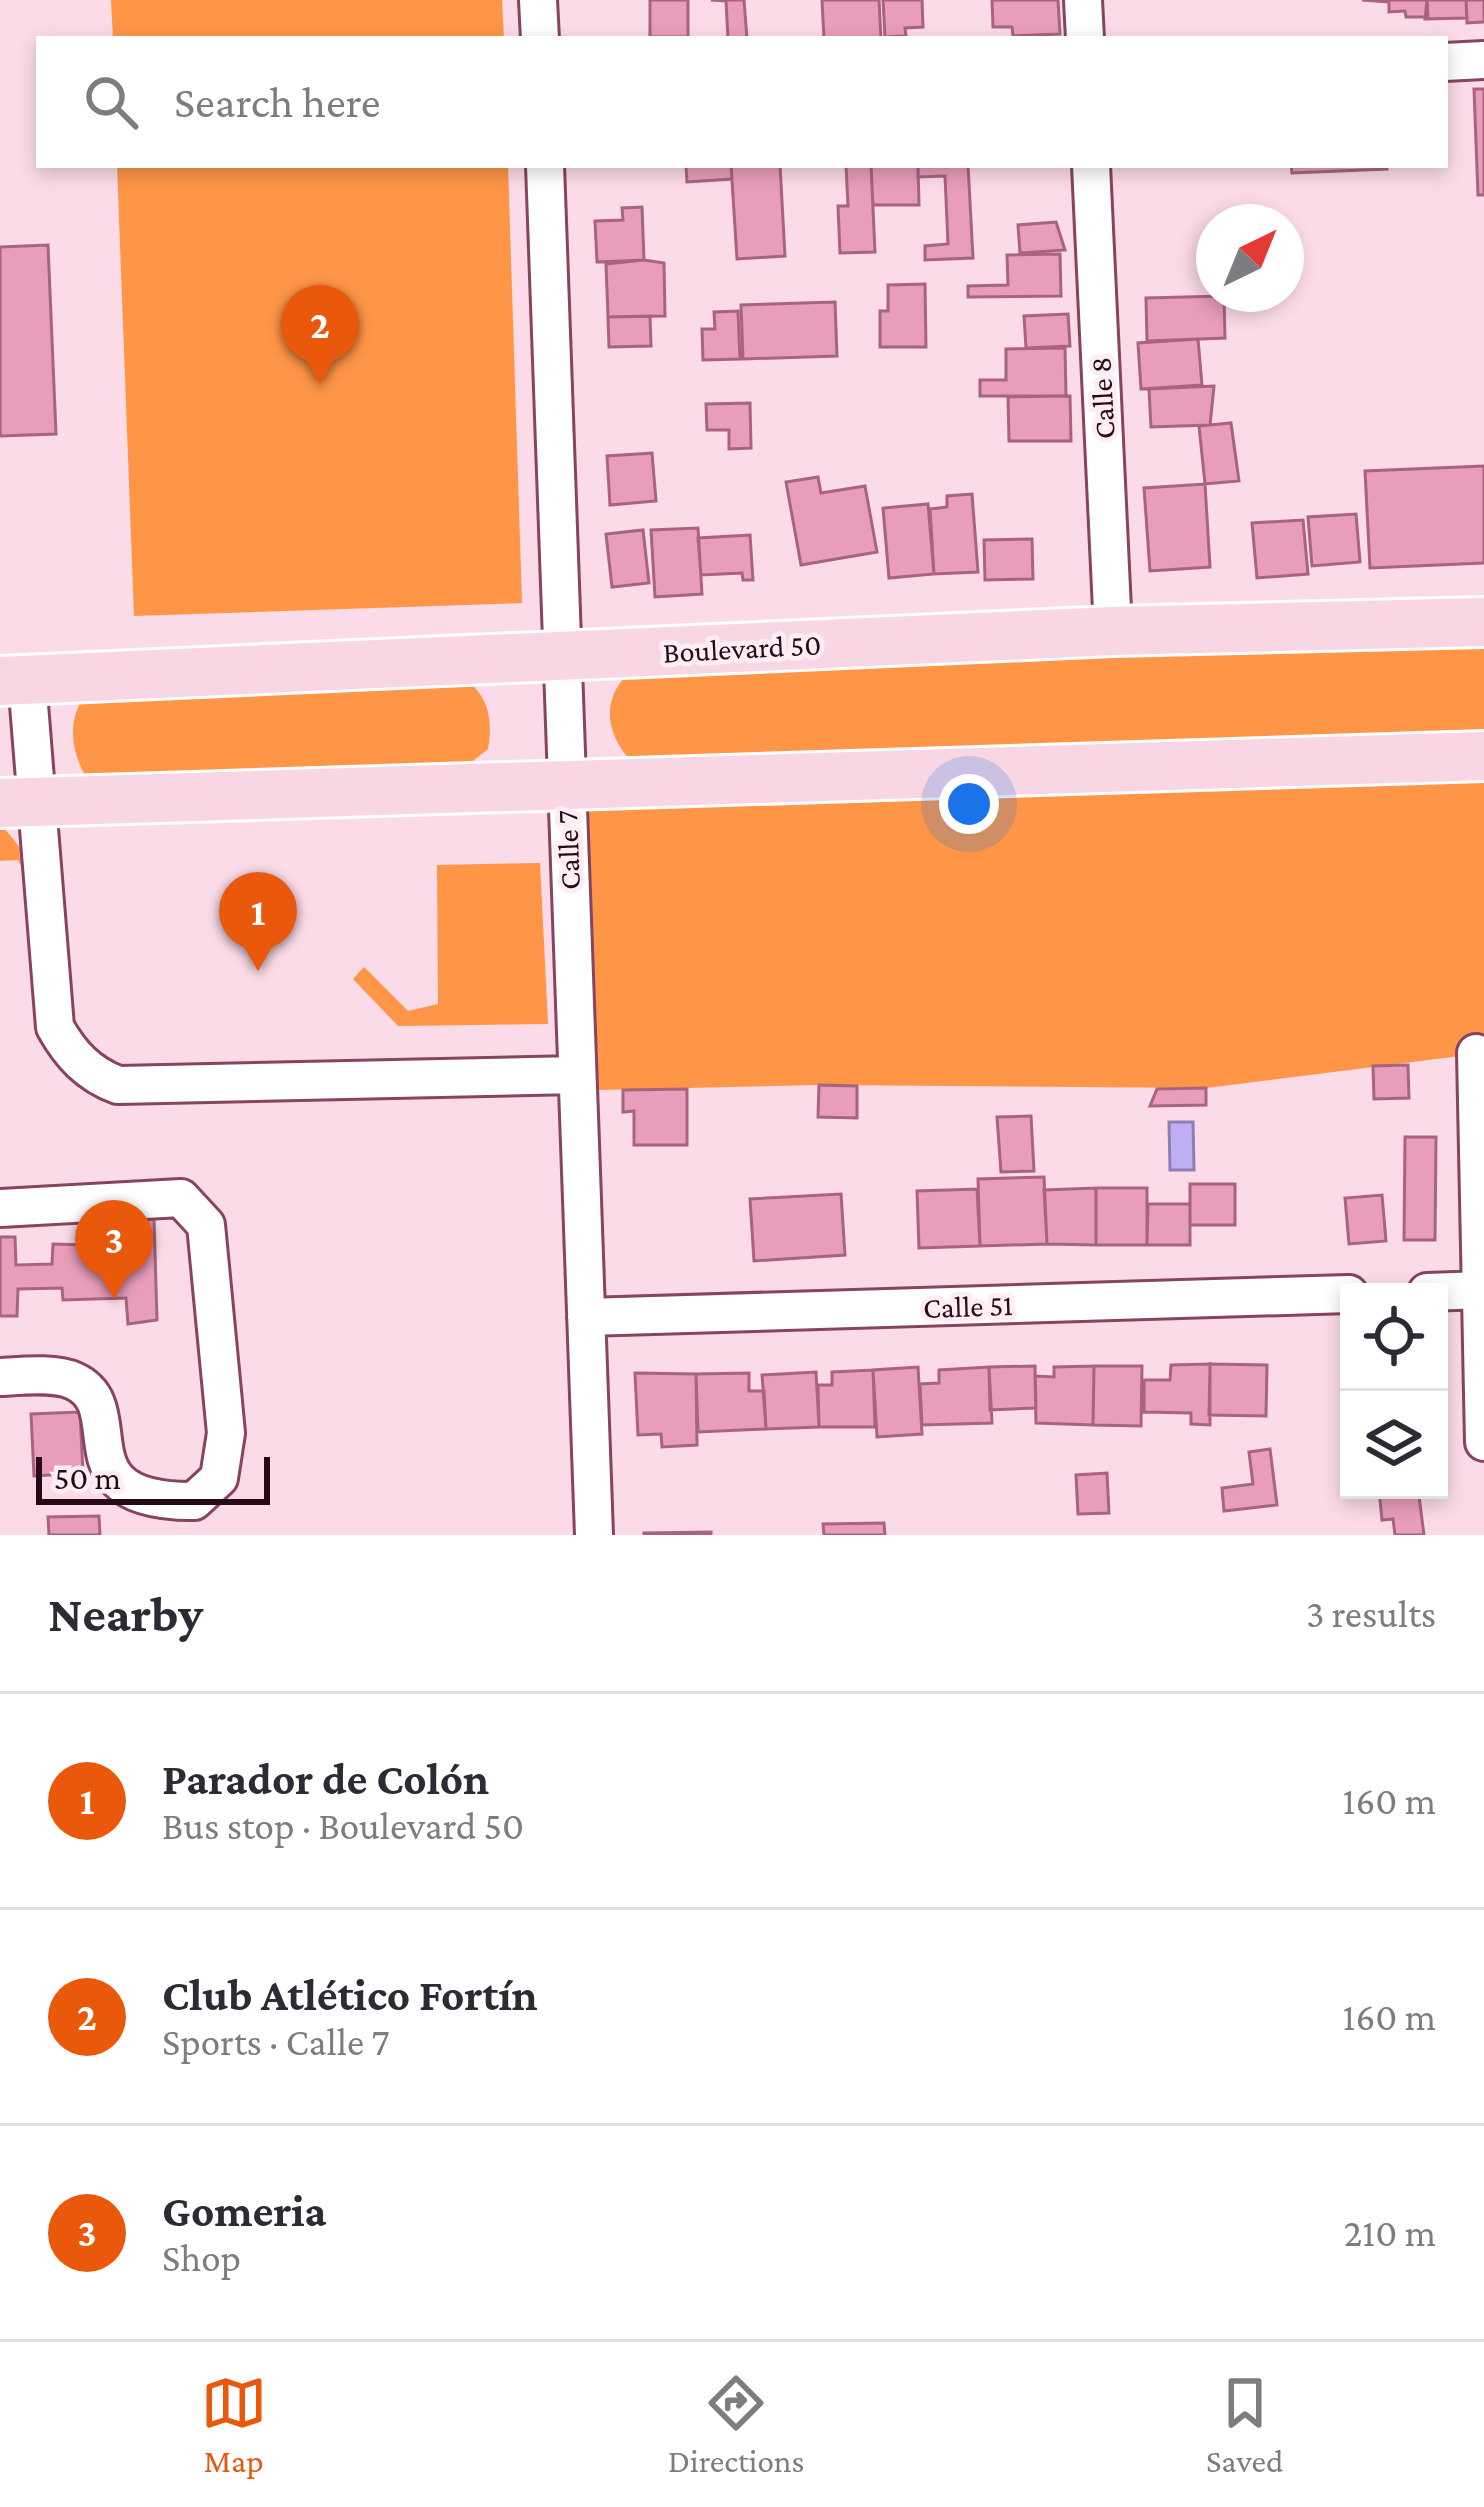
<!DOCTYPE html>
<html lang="en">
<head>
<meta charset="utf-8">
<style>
  :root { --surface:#fff; --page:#f2f2f3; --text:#2b2b33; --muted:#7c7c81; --line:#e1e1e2; --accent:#ea580c }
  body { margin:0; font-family:"Crimson Pro",serif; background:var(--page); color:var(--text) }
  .controls { position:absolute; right:36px; bottom:36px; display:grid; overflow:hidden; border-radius:0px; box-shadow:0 6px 18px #0003 }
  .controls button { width:108px; height:108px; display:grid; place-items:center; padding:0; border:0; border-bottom:3px solid var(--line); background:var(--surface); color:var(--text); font:60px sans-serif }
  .compass { position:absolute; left:1196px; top:204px; width:108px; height:108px; border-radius:50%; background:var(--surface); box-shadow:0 6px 18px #0003; rotate:43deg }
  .scale { position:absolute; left:36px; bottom:30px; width:234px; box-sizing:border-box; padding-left:12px; border:6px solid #260b17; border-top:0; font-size:33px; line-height:42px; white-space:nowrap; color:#260b17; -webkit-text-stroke:9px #feedf3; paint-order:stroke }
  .you { position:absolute; left:969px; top:804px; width:42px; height:42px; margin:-30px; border:9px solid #fff; border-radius:50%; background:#1a73e8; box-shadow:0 0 0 18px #1a73e833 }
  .badge { display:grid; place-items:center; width:78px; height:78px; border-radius:50%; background:var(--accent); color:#fff; font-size:39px; font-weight:700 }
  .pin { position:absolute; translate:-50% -99px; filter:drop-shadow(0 3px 6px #0008) }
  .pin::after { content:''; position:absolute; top:63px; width:42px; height:36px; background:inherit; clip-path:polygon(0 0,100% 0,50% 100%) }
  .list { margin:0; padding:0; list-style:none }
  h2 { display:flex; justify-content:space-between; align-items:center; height:156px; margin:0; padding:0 48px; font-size:51px }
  h2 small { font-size:39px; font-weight:400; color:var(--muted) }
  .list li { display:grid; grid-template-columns:78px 1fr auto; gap:36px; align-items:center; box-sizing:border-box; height:216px; padding:0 48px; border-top:3px solid var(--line) }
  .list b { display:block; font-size:45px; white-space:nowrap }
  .list p { margin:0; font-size:39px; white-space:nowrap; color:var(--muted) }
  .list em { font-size:39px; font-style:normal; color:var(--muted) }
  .icon { flex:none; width:66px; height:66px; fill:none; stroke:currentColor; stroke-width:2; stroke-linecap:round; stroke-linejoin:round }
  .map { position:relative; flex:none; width:1484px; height:1535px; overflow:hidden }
  .search { position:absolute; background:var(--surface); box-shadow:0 6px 18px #0003; left:36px; right:36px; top:36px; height:132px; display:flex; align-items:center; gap:30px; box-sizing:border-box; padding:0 42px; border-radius:0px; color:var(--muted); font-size:45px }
  .sheet { height:804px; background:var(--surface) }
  nav { display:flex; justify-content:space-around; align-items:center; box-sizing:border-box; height:168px; border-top:3px solid var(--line); background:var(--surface); font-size:33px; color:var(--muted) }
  nav a { display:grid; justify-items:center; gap:6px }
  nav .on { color:var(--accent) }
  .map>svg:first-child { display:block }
</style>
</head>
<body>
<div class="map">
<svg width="1484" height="1535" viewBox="0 0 1484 1535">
  <rect width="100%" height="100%" fill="#fbdbe7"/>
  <!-- green -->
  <path fill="#fe9547" d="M111,0H502L504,39H113Z
    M117,165H508L522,603L134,616Z
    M1484,641V739L632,762C603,731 601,695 635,667Z
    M463,678C489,695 493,720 488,749L465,767L90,783C71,755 65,721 87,692Z
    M1484,766V1053L1206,1088L819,1085L596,1090L586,831L590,803Z
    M0,823L34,865L52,1033L108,1087L112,1105C0,1048 66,949 18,860L0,861Z
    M540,863L548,1024L398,1026L353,979L364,967L408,1011L438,1004L437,865Z"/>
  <!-- water -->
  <path fill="#beaff4" stroke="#907eb2" stroke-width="3" d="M1169,1122H1193L1194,1170H1170Z"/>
  <!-- building -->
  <path fill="#e89dba" stroke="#a96381" stroke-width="3" d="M650,0H688V37H650Z
    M711,0H744L747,39H728L726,1Z
    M822,0H879L881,39H824Z
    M883,0H922L923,27L905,28L906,36L885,37Z
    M992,0H1058L1060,34L1013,36L1012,27H993Z
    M1362,0H1427L1428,17H1406L1405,11L1389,12V2Z
    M1427,0H1466L1467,18L1425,19Z
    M1466,0H1484V22L1467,23Z
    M1474,89H1484V195H1478Z
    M686,165H731L732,179L687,182Z
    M731,165H780L785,256L737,259Z
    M846,165H871L875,252L840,253L838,206H848Z
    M871,165H918L919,205H873Z
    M918,165H968L973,258L925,260V246L948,244L945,176L918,177Z
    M1291,165H1387V169L1292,173Z
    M642,207L644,260L597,262L595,221L623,220L622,208Z
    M1056,222L1065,250L1020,253L1018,225Z
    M48,245L56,434L0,436V247Z
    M1060,254L1061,296L968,297V286L1008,285L1007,255Z
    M644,260L664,263L665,316L608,317L606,264Z
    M925,284L926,347H880V311H888V285Z
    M1224,296L1225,338L1147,341L1146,298Z
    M835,302L837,356L743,359L741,305Z
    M738,311L740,359L703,360L702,329H715L714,312Z
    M1068,314L1070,346L1026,348L1024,316Z
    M650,316L651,346L609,347L608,317Z
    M1198,339L1202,385L1141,389L1138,343Z
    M1065,348L1066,396H980V380H1006V349Z
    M1214,386L1210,425L1151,427L1149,389Z
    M1070,396L1071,441H1009L1008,397Z
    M750,403L751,448L729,449V430H707L706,404Z
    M1231,423L1239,481L1205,484L1199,426Z
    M652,453L656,501L610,505L607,456Z
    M1484,466V563L1370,568L1365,471Z
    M818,477L821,493L865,486L877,552L801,565L786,482Z
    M1205,484L1210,567L1150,571L1144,488Z
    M972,494L978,572L934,574L930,509L947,507V496Z
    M928,504L934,574L889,578L883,508Z
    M1356,514L1360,562L1312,566L1308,517Z
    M1303,520L1308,574L1257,578L1252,523Z
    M698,528L702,594L655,597L651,530Z
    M643,530L649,583L612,587L606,534Z
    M750,535L753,580H743L742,573L701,575L698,538Z
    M1032,539L1033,579L985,580L984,540Z
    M1408,1065L1409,1098L1374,1099L1373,1066Z
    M819,1085L857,1086V1118L818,1117Z
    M1206,1088V1105L1150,1106L1157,1089Z
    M687,1089V1145H634V1111L623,1112V1090Z
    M1031,1116L1034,1171L1001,1172L997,1117Z
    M1405,1137H1436L1435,1240H1404Z
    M1044,1177L1047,1244L980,1246L978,1179Z
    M1190,1184H1235V1225H1190Z
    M1096,1188V1245L1047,1244L1044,1190Z
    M1096,1188H1147V1245H1096Z
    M977,1189L980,1246L919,1248L917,1191Z
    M841,1194L845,1255L754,1261L750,1199Z
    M1382,1195L1386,1241L1349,1244L1345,1198Z
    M1148,1204H1190V1245H1147Z
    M122,1218L154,1219L157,1320L128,1324L126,1298L63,1300L62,1288L18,1289L17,1316H0V1237H15L16,1265L52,1264L53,1244L122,1246Z
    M1210,1364V1425L1191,1424V1413L1144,1412V1380H1170L1171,1365Z
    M1210,1364L1267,1365L1266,1416L1209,1415Z
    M1035,1366L1036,1408L990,1410L989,1367Z
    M1094,1366L1093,1425L1036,1423L1035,1376L1054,1377V1367Z
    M1094,1366H1142L1141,1426L1093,1425Z
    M918,1367L922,1434L877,1437L873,1370Z
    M989,1367L992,1423L922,1425L920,1384L939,1383V1370Z
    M873,1370L875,1427H819L818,1385H832V1372Z
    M816,1372L819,1427L766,1429L762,1375Z
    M635,1373L696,1374L697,1445L662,1447L661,1434L638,1435Z
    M749,1373V1391H764L766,1429L698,1432L696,1374Z
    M80,1412L83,1473L34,1476L31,1414Z
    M1270,1449L1277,1505L1224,1511L1222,1488L1253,1484L1249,1452Z
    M1107,1473L1109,1513L1078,1514L1076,1475Z
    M1379,1490H1438V1494L1419,1496L1424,1535H1395L1393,1519L1382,1520Z
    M99,1516L100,1535H49L48,1517Z
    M884,1523L885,1535H824L823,1524Z
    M711,1532V1535H644V1533Z"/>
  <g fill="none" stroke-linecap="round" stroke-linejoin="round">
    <!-- minor casing -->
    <g stroke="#874461" stroke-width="42">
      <path id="minor" d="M538,0L540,39
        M1083,0L1085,39
        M1445,62L1484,60
        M545,165L594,1535
        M1091,165L1113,631
        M27,680L55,1027C70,1054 88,1074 118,1085L577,1075
        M1476,1053L1484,1442
        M0,1208L181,1198L206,1225L226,1433L219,1478L194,1501C56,1502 134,1408 74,1381C55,1372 20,1376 0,1377
        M1427,1292L1484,1290
        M586,1317L1349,1294"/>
    </g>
    <!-- major casing -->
    <g stroke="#fff" stroke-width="54">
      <path id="major" d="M0,681L1113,631L1484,622
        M0,803L1484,756"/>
    </g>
    <!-- minor -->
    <use href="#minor" stroke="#fff" stroke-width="36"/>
    <!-- major -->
    <use href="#major" stroke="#f8d6e3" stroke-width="48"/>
  </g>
  <g text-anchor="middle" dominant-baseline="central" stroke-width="10" stroke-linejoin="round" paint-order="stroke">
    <!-- street labels -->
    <g font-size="30" fill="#260b17" stroke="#feedf3">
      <text transform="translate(1102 398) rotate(-93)">Calle 8</text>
      <text transform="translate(742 648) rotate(-3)">Boulevard 50</text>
      <text transform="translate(568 850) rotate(-92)">Calle 7</text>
      <text transform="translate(968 1306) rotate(-2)">Calle 51</text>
    </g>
  </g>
</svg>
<div class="controls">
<button><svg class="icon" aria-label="locate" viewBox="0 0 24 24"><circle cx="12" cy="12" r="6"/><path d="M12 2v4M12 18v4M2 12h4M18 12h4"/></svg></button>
<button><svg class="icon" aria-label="layers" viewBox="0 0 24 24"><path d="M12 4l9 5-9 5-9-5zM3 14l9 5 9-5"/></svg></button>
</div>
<svg class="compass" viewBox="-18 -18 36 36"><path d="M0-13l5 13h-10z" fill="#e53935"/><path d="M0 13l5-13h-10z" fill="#7c7c81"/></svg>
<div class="scale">50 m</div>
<div class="you"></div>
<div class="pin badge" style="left:258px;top:971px">1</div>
<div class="pin badge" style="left:320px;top:384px">2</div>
<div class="pin badge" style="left:114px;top:1299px">3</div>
<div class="search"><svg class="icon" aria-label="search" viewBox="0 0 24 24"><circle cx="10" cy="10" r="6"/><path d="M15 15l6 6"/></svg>Search here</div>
</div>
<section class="sheet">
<h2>Nearby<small>3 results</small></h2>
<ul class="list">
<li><span class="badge">1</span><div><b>Parador de Colón</b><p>Bus stop · Boulevard 50</p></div><em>160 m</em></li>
<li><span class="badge">2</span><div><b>Club Atlético Fortín</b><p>Sports · Calle 7</p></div><em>160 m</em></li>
<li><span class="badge">3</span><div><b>Gomeria</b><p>Shop</p></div><em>210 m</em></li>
</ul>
</section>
<nav>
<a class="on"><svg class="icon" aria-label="map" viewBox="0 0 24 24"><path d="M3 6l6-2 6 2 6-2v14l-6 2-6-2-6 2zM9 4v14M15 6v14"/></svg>Map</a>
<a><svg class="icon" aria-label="directions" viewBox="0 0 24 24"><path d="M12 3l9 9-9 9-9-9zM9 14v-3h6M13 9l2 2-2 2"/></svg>Directions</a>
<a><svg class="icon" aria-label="saved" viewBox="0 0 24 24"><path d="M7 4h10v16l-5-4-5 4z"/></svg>Saved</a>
</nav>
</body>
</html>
